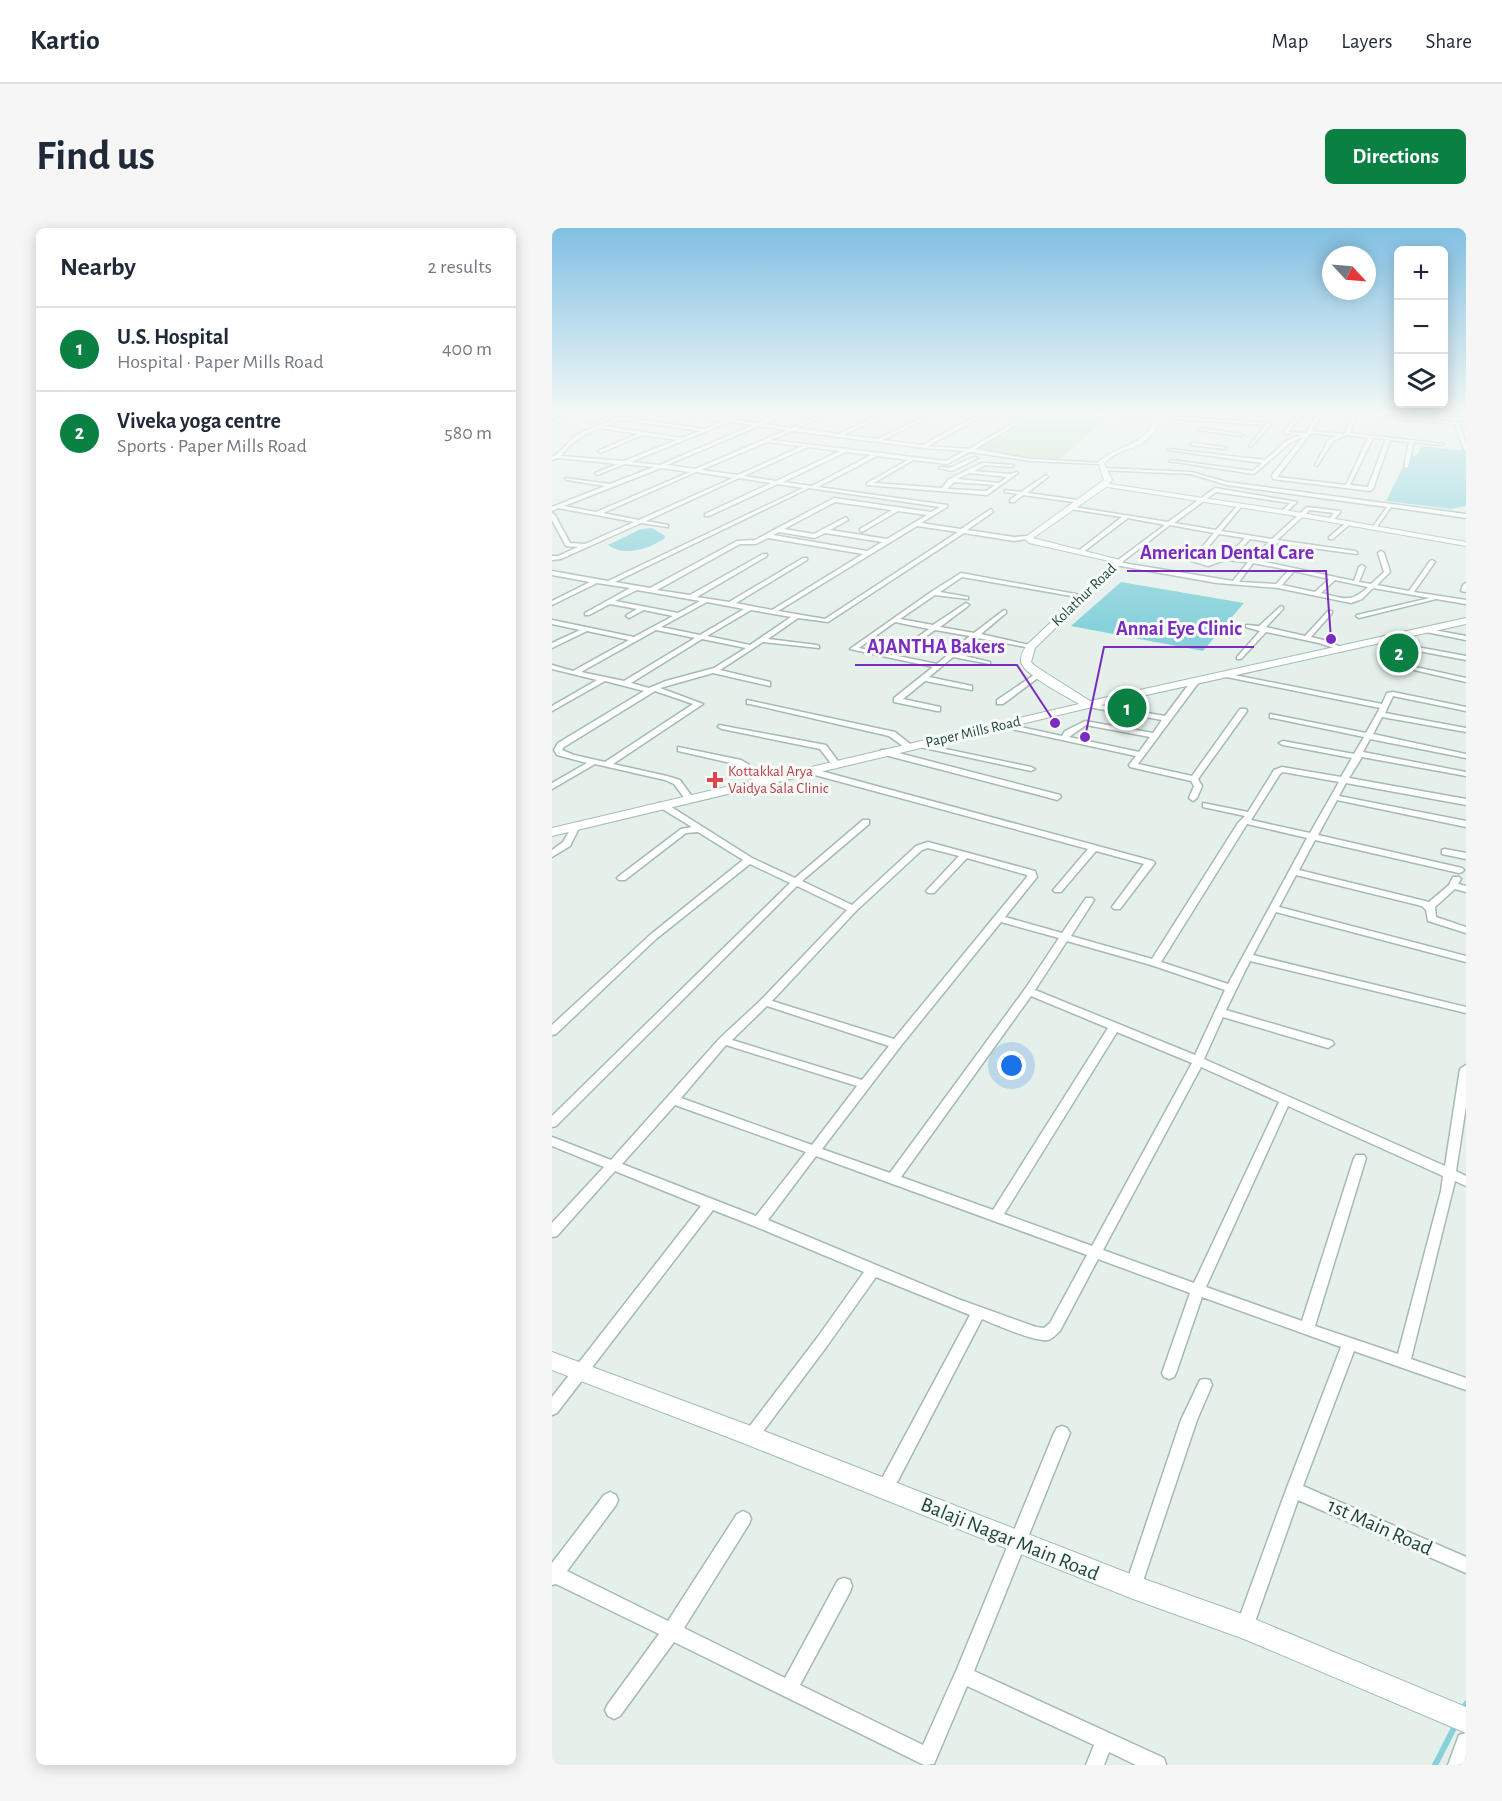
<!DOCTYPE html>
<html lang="en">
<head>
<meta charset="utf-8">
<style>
  :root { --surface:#fff; --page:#f6f6f7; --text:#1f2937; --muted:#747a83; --line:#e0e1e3; --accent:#0b8043 }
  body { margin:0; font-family:"Alegreya Sans",sans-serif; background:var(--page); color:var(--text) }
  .controls { position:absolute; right:18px; top:18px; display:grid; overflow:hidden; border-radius:9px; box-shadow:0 3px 15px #0003 }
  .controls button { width:54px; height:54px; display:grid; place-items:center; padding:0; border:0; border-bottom:2px solid var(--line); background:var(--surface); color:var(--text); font:30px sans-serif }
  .compass { position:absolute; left:770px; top:18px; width:54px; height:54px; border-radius:50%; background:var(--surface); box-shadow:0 3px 15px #0003; rotate:116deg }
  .you { position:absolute; left:460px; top:838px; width:21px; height:21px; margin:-15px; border:4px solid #fff; border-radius:50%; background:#1a73e8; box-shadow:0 0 0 9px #1a73e833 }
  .badge { display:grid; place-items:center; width:39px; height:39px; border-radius:50%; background:var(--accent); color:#fff; font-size:20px; font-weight:700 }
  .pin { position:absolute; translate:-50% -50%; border:3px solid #fff; box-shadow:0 2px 6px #0006 }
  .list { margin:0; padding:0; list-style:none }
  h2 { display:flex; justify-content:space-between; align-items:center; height:78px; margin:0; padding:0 24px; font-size:26px }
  h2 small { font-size:20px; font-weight:400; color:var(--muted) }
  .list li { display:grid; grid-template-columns:39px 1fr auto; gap:18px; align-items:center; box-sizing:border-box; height:84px; padding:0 24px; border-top:2px solid var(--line) }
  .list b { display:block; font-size:22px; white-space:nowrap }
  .list p { margin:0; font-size:20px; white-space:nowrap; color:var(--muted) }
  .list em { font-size:20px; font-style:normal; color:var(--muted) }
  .icon { flex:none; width:33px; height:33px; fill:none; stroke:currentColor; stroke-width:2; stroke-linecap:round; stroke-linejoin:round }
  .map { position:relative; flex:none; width:914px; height:1537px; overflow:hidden; border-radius:9px }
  header { display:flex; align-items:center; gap:36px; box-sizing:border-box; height:84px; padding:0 30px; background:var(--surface); border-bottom:2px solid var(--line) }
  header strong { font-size:28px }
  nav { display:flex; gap:33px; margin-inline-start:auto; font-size:21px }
  .intro { display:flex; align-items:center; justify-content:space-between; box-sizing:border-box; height:144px; padding:0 36px }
  h1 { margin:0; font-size:42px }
  .button { padding:15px 27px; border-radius:9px; background:var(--accent); color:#fff; font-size:21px; font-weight:700 }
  main { display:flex; gap:36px; padding:0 36px }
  aside { flex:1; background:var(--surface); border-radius:9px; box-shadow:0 3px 15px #0003 }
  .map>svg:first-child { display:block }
</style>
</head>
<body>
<header>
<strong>Kartio</strong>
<nav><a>Map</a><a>Layers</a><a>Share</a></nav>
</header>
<div class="intro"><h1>Find us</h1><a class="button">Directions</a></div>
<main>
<aside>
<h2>Nearby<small>2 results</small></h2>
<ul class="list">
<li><span class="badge">1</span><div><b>U.S. Hospital</b><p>Hospital · Paper Mills Road</p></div><em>400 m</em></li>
<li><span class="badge">2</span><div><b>Viveka yoga centre</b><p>Sports · Paper Mills Road</p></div><em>580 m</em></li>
</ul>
</aside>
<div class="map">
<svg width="914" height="1537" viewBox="0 0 914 1537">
  <rect width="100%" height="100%" fill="#e5f0eb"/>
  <!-- green -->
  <path fill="#bce3c5" d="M492,185L552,191L507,233L425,221Z"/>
  <!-- water -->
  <path fill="#87d1db" d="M869,218L914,223V278L899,281L834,273L855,231L866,226Z
    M100,300L113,308L112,311C96,321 72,329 56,317L89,301Z
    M569,354L692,375L651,423L519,398Z"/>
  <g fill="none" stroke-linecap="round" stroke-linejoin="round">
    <!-- stream -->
    <path stroke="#87d1db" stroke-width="6" d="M910,1483L914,1476
      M883,1537L903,1498"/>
    <!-- minor casing -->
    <g stroke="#a6b9b2" stroke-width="3">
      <path id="minor" d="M22,184H28L0,197V194Z
        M58,184H65L38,195L34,194Z
        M83,184H90L75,190L153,201L171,193L111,184H126L176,191L193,184H200L182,192L206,195L231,184H238L212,196L239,200L274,184H281L245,200L286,206L334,184H340L292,207L326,211L381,184H387L331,212L370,217L422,189H426V191L376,218L417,221L480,184H486L423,221L479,231L550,235L548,236L479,233L418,224L395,236L361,232L322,255L390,260L397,251L430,235L462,237L460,239L433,237L422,243L459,246L464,244L466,245L435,267L315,257V255L356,232L325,228L266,259L395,277V279L369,295L409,301L439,281L441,284L415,302L462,309L476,308L479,310L462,313L412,305L276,394L246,390L216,411L265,417L267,418V420L211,414L168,442L218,454V458L161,445L108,460L151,476L61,536L115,548L128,552L141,570L140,572H134L122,556L113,552L43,536L0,561V555L35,535L5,527L2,522L6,515L92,463L53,453L0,483V478L45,452L0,441V437L21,443L77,412L35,403L0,420V415L28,402L0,396V392L82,409L121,388L92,382L77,390L74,388L75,387L85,381L58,376L37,387H33V385L78,360L45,355L0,377V373L38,354L0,347V343L56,353L251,260L226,256L157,288H153V286L219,255L187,250L94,293L116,297V299L89,295L9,331L0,332V328H6L26,319L14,318L0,292V285L3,287L18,315L33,316L82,294L6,280L0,283V279L53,258L15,252L13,250L58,256L102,239L73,236L45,247L43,245L66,236L6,230L0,232V229C9,225 15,214 25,207C43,197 63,192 83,184ZM71,191L73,192L148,203L130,210L52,198ZM177,194L201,197L108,237L79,234ZM207,198L235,202L143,241L115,237ZM47,200L86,206L46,223L48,225L90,207L125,212L72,233L9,228C19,214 31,207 47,200ZM240,203L372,220L412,223L394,233L219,212ZM215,214L250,218L186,247L149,242ZM256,219L288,223L224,253L192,248ZM294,224L319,227L260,258L231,254ZM109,240L138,244L44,284L12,278ZM144,244L181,250L87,292L51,285ZM417,245H418L455,249L447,255L405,251ZM402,254L443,257L434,263L395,261ZM257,260L388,279L379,284L282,270L203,312L185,313L98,360L63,354ZM283,274L340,282L308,301V303L310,304L346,283L375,287L335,311L278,302L296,292L294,289L262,306L232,301ZM365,298L406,304L273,391L226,383ZM227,304L263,310L273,305L330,314L315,323L221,307ZM216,310L311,326L220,382L184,375L255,332V330H251L177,374L145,369L215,328V326H211L138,367L105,362L188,316H204ZM85,362L148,373L126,385L63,373ZM155,374L192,381L148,407L109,399ZM199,382L239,389L198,417L155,408ZM104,402L143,410L72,453L29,444ZM150,411L194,420L162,440L114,453L97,460L79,455ZM103,463L141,476L53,534L22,527L10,522L12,519Z
        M435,184H441L435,188L444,189V191L429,190V188Z
        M577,184H582L576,192H572Z
        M748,184H753L736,204L754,205L767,184H771L760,203L791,206L793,205L801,186L796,184L914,195V197H907L914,215V223L912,222L903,196L806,186L798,205L892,216L890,217L862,214L856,239L854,240L852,239L857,214L838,212L821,261L818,263L721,251L720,247L751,209L738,215L702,246L617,233L619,232L701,243L710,235L616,222L618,221L713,232L734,213L748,207L731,205ZM759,205L785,208L777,211L763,237L765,238L781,213L795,207L816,210L794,257L725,249ZM821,210L834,211L816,259L798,257Z
        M611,188L717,195L719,196L699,219L697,218L714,197L609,190Z
        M647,200L689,206L691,207L689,208L645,202Z
        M640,215L672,219L674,220L672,221L638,217Z
        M422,229L426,230L400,243L387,240L389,239L397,240Z
        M551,240L639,244L675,254L914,286V290L839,279L823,302L820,300L835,279L675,257L639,246L549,242Z
        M494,247L496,249L475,265L526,272L528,275L471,267L462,274H458V272L466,266L453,264V262L469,264Z
        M663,260L745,274L732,286L729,284L738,275L664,264L622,295L664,302L686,277L689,279L669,303L720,311L755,279L788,283V285L779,294L776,292L782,285L758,282L725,312L803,323L805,324V326L722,315L704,332L802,353L807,339L810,337L813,339L807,354L819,356L832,344L826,325L829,323L832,325L838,344L825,357L857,363L878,333L880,332L883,334L862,364L914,372V376L884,371L807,390L804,388L805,387L878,370L821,360L810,371L799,375L726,360L665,355L563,337L562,336L565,334L681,353L696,334L673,332L656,338L640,333V331L662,305L618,297L570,334H566V332L613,297L576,290L530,325L525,324L570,289L518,281L516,278L616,294ZM667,306L693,310L675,329L656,334L646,331ZM698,311L717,314L699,331L681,329ZM701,335L737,342L724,356L687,354ZM742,343L777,351L763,364L730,357ZM783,352L816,359C798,376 791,370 769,365Z
        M796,293L798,296L781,311H777V309Z
        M409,345L534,368L531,370L410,349L388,364L416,369V371L383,367L348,391L381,397L414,375L417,377L416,378L388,399L422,405L452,382L454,383V385L429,406L482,418L479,420L425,410L405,426L438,434V436L401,429L377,449L420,458V462L373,453L351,471L388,479V483H385L342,474V470L381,439L298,421L379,364ZM343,394L377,401L340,427L307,420ZM383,402L418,408L385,436L346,428Z
        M914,355V364L909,363L911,357Z
        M729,378L731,379V381L714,399L753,408L776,383H780V385L759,409L771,412L794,421L791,423L767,415L714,404L689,431H685V429L708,403L694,399V397L707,398Z
        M871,400L914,408V412L869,403V401Z
        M832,410H836L854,417L914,428V432L861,422L853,435L854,437L914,450V454L849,439L847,435L854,422L832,412Z
        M485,445L491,446L451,476H445V472Z
        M672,445L830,476L835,465L841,464L914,479V483L841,468L833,485L914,500V504L830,489L821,506L914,526V530L818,511L811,524L914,544V548L810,529L797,550L914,571V577L794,555L787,568L914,593V599L785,572L766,607L910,640L912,642L910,644L907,645L763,612L747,642L877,674L897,657L901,649H907L909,651L906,656L914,658V664L903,661L883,679L884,689L914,699V705L876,693L874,682L870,678L744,647L727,679L914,728V734L724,684L701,727L914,779V785L698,733L674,782L780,813L782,816L776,820L671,789L652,831L893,938L908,841L914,837V878L904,943L914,948V958L903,953L859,1131L914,1150V1162L802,1123L751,1258L914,1329V1345L746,1272L699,1405L693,1408L687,1405L684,1399L734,1262L789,1119L650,1069L624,1145L622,1149L617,1151L612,1149L610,1145L638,1065L546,1031L508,1103C504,1106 501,1111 496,1112C483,1114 444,1097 430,1091L339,1266L333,1268L327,1266L325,1261L327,1256L418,1087L324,1049L275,1118L204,1213L199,1215L194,1213L191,1208L194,1203L265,1110L312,1044L202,998L161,982L5,1185L0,1187V1169L149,978L63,943L5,1008L0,1009V995L52,939L0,918V909L59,932L168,810L209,772L295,682L245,658L4,898L0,899V888L238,655L198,636L104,711L4,806L0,807V797L98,707L191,632L146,604L134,605L73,652H67L65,650L67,648L129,601L140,599L107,579V575H113L200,630L243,650L311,592H317V596L250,653L300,677L364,618L376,614L483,643L485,649L453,689L510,705L534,670H540L542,672L519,708L600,731L686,595L693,588L651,579V575L696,584L722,542L730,539L789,549L800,530L731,517L727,515L731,513L802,526L812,509L721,490H718V486L814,505L828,480L670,448L668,447ZM731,544L787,554L758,605L699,592L728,546ZM695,596L755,610L676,756L609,734ZM376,620L407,628L376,661L374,663L376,665H382L415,630L475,647V649L342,811L220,773L304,683L370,622ZM449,694L507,710L473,761L338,945L270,921L348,819ZM515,713L599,737L673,762L643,827L483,762ZM479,768L556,800L441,982L349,949ZM215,778L337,818L310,852L180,812ZM565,804L640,835L540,1018L452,986ZM174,817L305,858L260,917L129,870ZM649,839L727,874L642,1055L551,1022ZM123,877L254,924L204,988L70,936ZM736,878L891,948L889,963L846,1126L763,1098L814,930L812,927H804L802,930L750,1093L654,1059ZM264,928L535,1027L498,1095L492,1100L484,1099L406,1071L216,992Z
        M640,452L647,454L586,536L640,548L688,481H694L695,483L646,551L650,558L645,570L641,573L637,570L642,558L639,553L578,539L577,537L584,528L450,499L446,497L450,495L510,508L513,503L533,493L601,505L610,492L536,479L532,477L536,475L613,488ZM534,497L598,509L587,524L517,509Z
        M195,472L343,504L362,519L361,521H355L337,508L198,476H195Z
        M167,497L274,517L288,536L287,538H281L268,521L170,501L166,499Z
        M365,515L479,539L483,541L479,543L368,519L364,517Z
        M126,519L189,532L196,536L211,554L210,556H204L190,540L183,536L126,523Z
        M329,522H335L508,567L509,569L505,572L502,571L329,526Z
        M252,540H258L601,633L603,635L568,681H562L560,679L592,636L544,623L509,664H503L501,662L503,660L536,621L252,544Z
        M23,597L27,600L18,618L0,629V622L11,614L19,600Z
        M893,621L914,625V631L890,626V622Z
        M653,1151L658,1152L660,1157L645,1192L589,1359L587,1365L581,1367L575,1365L573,1359L629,1192L648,1152Z
        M510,1198L515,1200L518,1205L422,1443L612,1530L614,1537H584L557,1524L552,1537H534L542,1517L415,1458L382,1536L372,1537L122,1414L68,1488L62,1491L56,1488L53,1482L56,1476L107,1406L4,1356L0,1357V1335L52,1267L58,1264L64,1267L66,1272L64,1277L15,1343L116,1393L185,1286L191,1283L197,1286L199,1291L197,1296L132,1400L233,1450L286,1352L292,1350L298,1352L300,1358L298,1364L248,1457L371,1517L405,1441L502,1205L505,1200Z
        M914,1505V1537H896L907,1507Z"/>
    </g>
    <!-- tertiary casing -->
    <g stroke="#a6b9b2" stroke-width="2">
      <path id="tertiary" d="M607,184H613L614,189L607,195H603L608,189Z
        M551,255L738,283L914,314V318L738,287L549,258Z"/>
    </g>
    <!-- secondary casing -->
    <g stroke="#a2bdb2" stroke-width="2">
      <path id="secondary" d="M515,184H538L608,194C590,228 575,214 552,235L560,252L554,259L481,310L572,333L483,420L479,434L483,438L538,473L914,390V396L536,480L0,608V600L527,476C514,468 473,448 469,434C468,427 472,421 476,416L562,334L477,315L472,310L548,255L552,252L546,234C566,216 587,221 601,195Z
        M0,1124L207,1201L581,1347L693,1387L914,1479V1505L692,1411L581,1371L191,1215L0,1142Z"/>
    </g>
    <!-- minor -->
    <use href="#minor" fill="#fff" fill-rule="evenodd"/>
    <!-- tertiary -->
    <use href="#tertiary" fill="#fff" fill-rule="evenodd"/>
    <!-- secondary -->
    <use href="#secondary" fill="#fff" fill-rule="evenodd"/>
  </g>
  <!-- sky -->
  <linearGradient id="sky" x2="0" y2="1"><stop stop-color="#81c0e3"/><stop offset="0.46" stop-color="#f3f8f6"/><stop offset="1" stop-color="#f3f8f6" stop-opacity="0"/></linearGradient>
  <rect width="914" height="400" fill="url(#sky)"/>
  <!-- markers -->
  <path fill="#e0444e" stroke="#f6fbf9" stroke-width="2" d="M160 543h6v6h6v6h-6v6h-6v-6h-6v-6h6z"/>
  <g text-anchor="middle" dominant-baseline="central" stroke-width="6" stroke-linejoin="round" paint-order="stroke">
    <!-- far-street labels -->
    <g font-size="15" fill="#21453a" stroke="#f6fbf9">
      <text transform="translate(532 367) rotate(-44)">Kolathur Road</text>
      <text transform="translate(421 504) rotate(-13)">Paper Mills Road</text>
    </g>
    <!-- far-health labels -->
    <g font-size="15" fill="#be3a42" stroke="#f6fbf9" text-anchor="start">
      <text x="176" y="543">Kottakkal Arya<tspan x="176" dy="17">Vaidya Sala Clinic</tspan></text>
    </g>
    <!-- near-street labels -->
    <g font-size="21" fill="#21453a" stroke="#f6fbf9">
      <text transform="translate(828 1299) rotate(24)">1st Main Road</text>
      <text transform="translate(458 1311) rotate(22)">Balaji Nagar Main Road</text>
    </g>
  </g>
  <!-- callouts -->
  <path fill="none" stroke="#7b2cbf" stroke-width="2" d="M779 411L774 343H575M533 509L552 419H702M503 495L465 437H303"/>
  <g fill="#7b2cbf" stroke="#f6fbf9" stroke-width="2">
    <circle cx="779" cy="411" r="6"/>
    <circle cx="533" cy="509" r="6"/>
    <circle cx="503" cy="495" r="6"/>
  </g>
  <g font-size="20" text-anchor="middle" font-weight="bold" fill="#7b2cbf" stroke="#f6fbf9" stroke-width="6" stroke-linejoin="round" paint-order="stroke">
    <text x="675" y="331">American Dental Care</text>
    <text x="627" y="407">Annai Eye Clinic</text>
    <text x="384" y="425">AJANTHA Bakers</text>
  </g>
</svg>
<div class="controls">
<button>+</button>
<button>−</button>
<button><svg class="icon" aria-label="layers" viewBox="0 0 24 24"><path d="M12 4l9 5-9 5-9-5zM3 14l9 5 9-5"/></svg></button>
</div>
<svg class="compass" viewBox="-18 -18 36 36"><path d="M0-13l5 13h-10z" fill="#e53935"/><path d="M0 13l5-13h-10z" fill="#747a83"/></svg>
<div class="you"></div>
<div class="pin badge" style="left:575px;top:480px">1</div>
<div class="pin badge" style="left:847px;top:425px">2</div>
</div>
</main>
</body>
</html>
